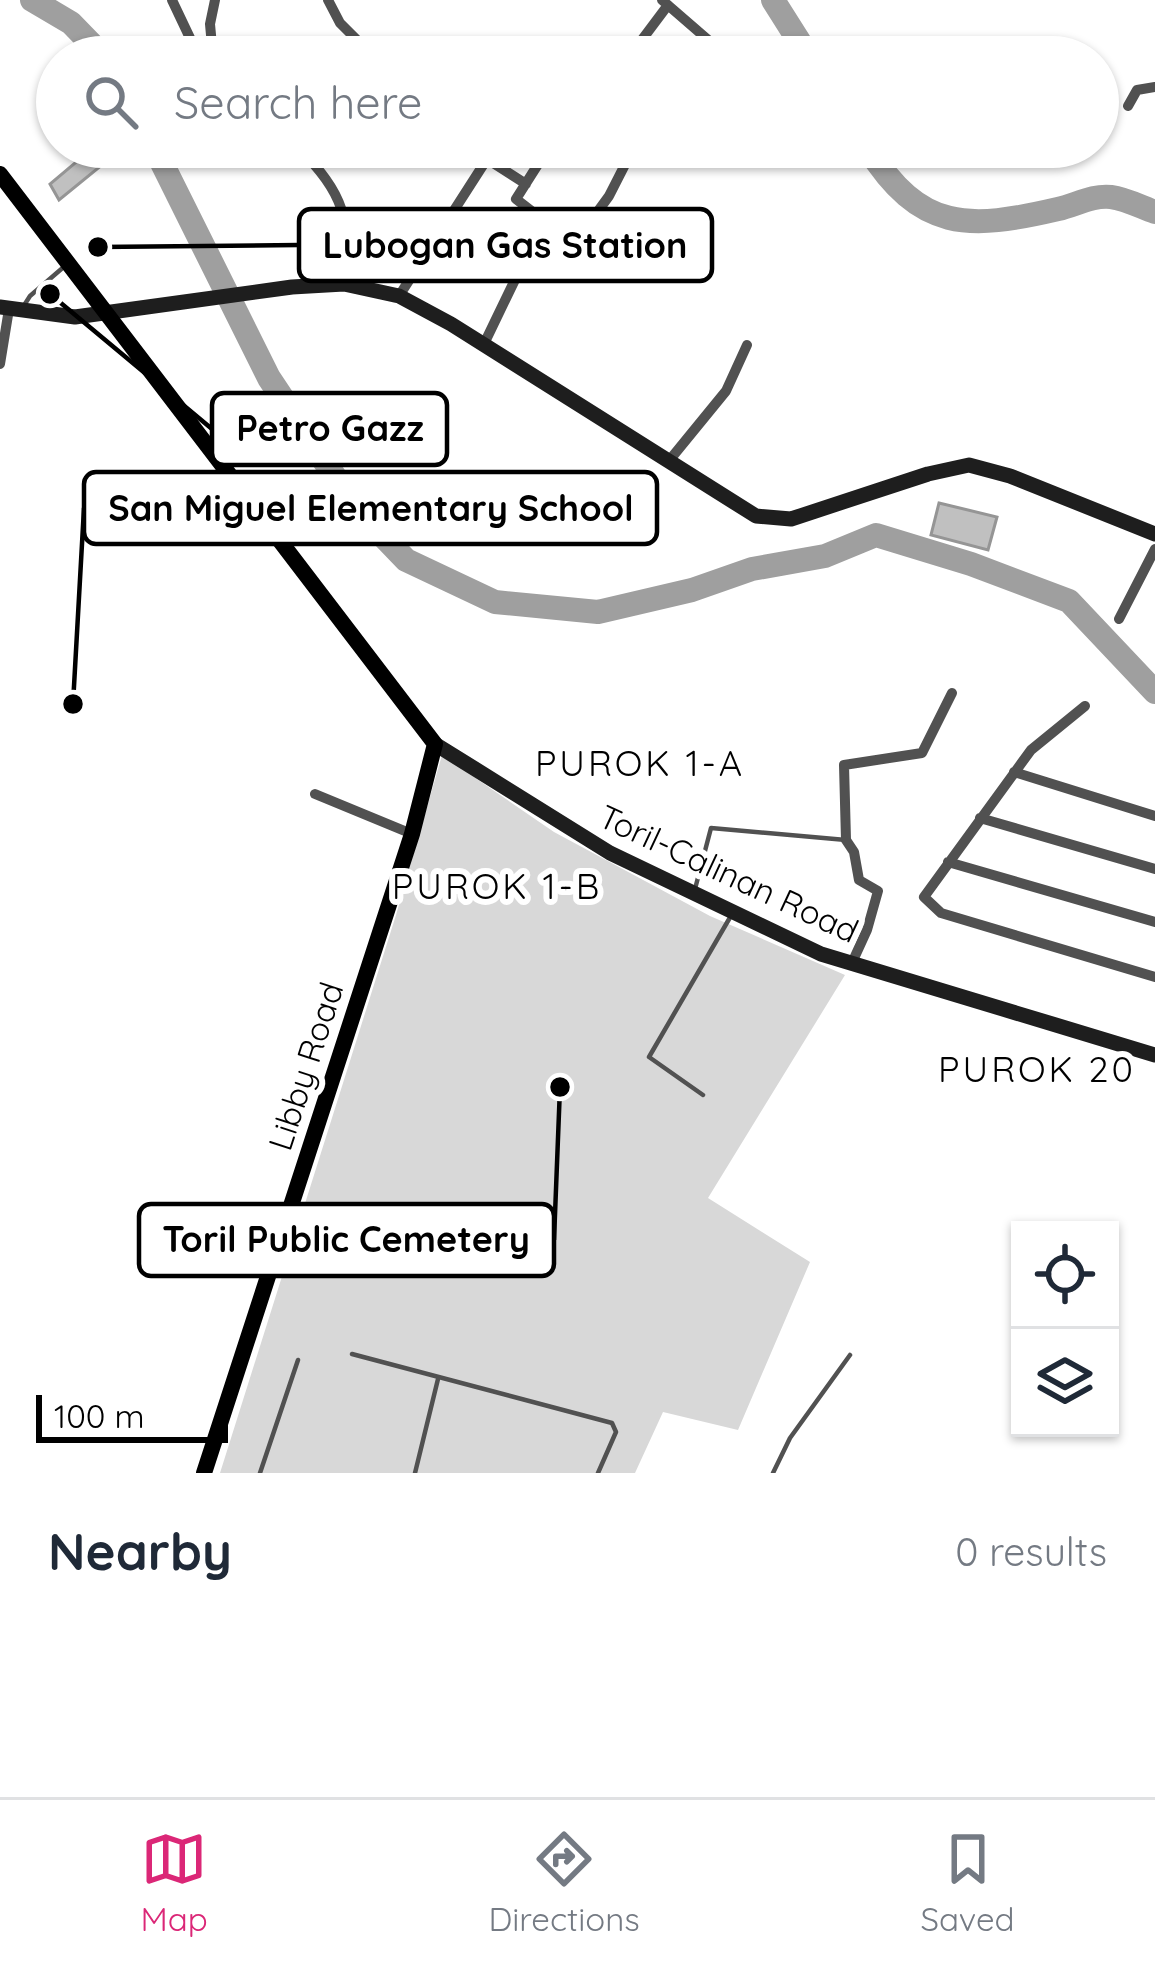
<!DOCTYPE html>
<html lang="en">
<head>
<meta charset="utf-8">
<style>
  :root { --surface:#fff; --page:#f2f2f3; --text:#1f2937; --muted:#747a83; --line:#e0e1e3; --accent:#db2777 }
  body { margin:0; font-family:Quicksand,sans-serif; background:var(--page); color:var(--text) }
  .controls { position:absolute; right:36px; bottom:36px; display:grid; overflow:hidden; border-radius:0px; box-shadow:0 3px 9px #0004 }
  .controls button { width:108px; height:108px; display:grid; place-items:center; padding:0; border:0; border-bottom:3px solid var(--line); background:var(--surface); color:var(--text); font:60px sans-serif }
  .scale { position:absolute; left:36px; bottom:30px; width:192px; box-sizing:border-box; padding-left:12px; border:6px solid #000; border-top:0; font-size:33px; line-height:42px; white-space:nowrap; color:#000; -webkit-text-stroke:9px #fff; paint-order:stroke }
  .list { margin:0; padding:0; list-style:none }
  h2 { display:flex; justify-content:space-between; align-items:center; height:156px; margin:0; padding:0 48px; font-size:51px }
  h2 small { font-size:39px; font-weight:400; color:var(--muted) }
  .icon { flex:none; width:66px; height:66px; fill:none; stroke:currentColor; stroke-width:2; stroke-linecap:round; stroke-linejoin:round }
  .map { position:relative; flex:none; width:1155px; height:1473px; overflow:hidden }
  .search { position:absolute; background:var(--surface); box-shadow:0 3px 9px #0004; left:36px; right:36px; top:36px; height:132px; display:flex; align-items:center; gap:30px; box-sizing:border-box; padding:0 42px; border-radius:66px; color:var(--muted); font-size:45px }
  .sheet { height:324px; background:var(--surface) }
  nav { display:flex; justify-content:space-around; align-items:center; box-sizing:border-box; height:168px; border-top:3px solid var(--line); background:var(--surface); font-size:33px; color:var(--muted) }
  nav a { display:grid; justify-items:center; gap:6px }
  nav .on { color:var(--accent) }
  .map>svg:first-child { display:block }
</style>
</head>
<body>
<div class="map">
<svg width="1155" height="1473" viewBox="0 0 1155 1473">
  <rect width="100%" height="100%" fill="#fff"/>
  <!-- green -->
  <path fill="#d8d8d8" d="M442,755L554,832L710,916L845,975L708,1198L810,1262L738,1430L663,1412L635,1473H220L396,915Z"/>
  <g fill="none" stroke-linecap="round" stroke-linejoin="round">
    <!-- river -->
    <path stroke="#9f9f9f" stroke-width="24" d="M32,0L71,23L104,57
      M773,0L809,57
      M154,147L269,378L355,507L406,560L495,602L598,612L692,590L752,569L825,556L876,535L971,564L1069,601L1155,692
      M867,147C920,232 968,230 1058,209C1076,205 1092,195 1111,197C1126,199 1141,207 1155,212"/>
  </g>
  <!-- building -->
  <path fill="#c0c0c0" stroke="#959595" stroke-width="3" d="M94,147H124L59,200L50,184Z
    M939,503L997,517L988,550L931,535Z"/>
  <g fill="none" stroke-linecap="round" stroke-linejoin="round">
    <!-- lane -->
    <path stroke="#515151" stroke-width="4.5" d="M23,307L30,296L66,265
      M133,539L219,472
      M695,889L711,828L846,840
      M703,1095L649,1057L732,914
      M352,1354L612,1423L616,1432L598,1473
      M260,1473L298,1360
      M415,1473L438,1379
      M773,1473L790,1438L850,1355"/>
    <!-- street -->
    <path stroke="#515151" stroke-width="10" d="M172,0L199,57
      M328,0L340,23L374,57
      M662,0L714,45
      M213,57L210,24L215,0
      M629,57L668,5
      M1128,106L1137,90L1155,87
      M298,147C344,194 352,219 344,284
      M549,147L516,199L574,244L609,196L634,147
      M399,296L487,159L526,184
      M484,344L525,259L546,226
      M0,364L9,309
      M668,462L726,391L747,345
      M1119,619L1155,549
      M1085,706L1031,750L924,897L941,913L1155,977
      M1014,772L1155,816
      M315,794L412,834
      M980,818L1155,869
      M948,862L1155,922
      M851,965L867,930L878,891L859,880L854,852L846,840L844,765L922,753L952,693"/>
    <!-- secondary -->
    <path stroke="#1e1e1e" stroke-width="15" d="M0,307L75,317L292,287L344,284L399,296L451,324L756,516L791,519L928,474L969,465L1010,476L1155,534
      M435,744L610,853L821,954L1155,1055"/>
    <!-- primary -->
    <path stroke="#000" stroke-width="16" d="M0,174L435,744L412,834L204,1473"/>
  </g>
  <g text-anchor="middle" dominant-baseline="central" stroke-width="12" stroke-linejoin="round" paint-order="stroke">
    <!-- street labels -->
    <g font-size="33" fill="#000" stroke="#fff">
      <text transform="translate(729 873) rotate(25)">Toril-Calinan Road</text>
      <text transform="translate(305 1066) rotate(-72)">Libby Road</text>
    </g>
    <!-- neighbourhood labels -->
    <g font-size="36" letter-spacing="3" fill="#000" stroke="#fff">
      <text x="640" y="762">PUROK 1-A</text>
      <text x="497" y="885">PUROK 1-B</text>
      <text x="1037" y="1068">PUROK 20</text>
    </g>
  </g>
  <!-- callouts -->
  <path fill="none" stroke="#000" stroke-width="4.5" d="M98 247L299 245M50 294L212 429M73 704L84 508M560 1087L554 1240"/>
  <g fill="#000" stroke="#fff" stroke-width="4.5">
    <circle cx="98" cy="247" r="12"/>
    <circle cx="50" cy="294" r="12"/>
    <circle cx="73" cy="704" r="12"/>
    <circle cx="560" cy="1087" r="12"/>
  </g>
  <g fill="#fff" stroke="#000" stroke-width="4.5">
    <rect x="299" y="209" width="413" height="72" rx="12"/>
    <rect x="212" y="393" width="235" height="72" rx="12"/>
    <rect x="84" y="472" width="573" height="72" rx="12"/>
    <rect x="139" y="1204" width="415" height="72" rx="12"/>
  </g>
  <g font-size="36" text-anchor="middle" font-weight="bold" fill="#000">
    <text x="505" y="258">Lubogan Gas Station</text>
    <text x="330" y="441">Petro Gazz</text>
    <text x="371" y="521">San Miguel Elementary School</text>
    <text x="346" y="1252">Toril Public Cemetery</text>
  </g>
</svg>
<div class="controls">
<button><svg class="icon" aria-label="locate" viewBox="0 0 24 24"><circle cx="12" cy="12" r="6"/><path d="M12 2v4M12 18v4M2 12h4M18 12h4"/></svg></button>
<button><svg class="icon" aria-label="layers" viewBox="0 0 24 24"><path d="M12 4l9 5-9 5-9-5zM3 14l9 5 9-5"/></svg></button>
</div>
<div class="scale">100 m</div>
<div class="search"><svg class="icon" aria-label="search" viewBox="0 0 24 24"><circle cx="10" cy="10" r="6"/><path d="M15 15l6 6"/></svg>Search here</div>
</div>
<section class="sheet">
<h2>Nearby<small>0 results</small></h2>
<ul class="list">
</ul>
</section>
<nav>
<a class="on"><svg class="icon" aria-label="map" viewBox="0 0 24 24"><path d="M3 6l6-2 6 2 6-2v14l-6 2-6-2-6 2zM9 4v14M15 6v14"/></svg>Map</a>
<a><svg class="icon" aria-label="directions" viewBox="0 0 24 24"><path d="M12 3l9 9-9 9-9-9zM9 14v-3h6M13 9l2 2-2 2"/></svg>Directions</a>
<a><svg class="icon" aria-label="saved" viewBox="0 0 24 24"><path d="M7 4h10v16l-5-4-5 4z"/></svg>Saved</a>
</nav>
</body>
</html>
